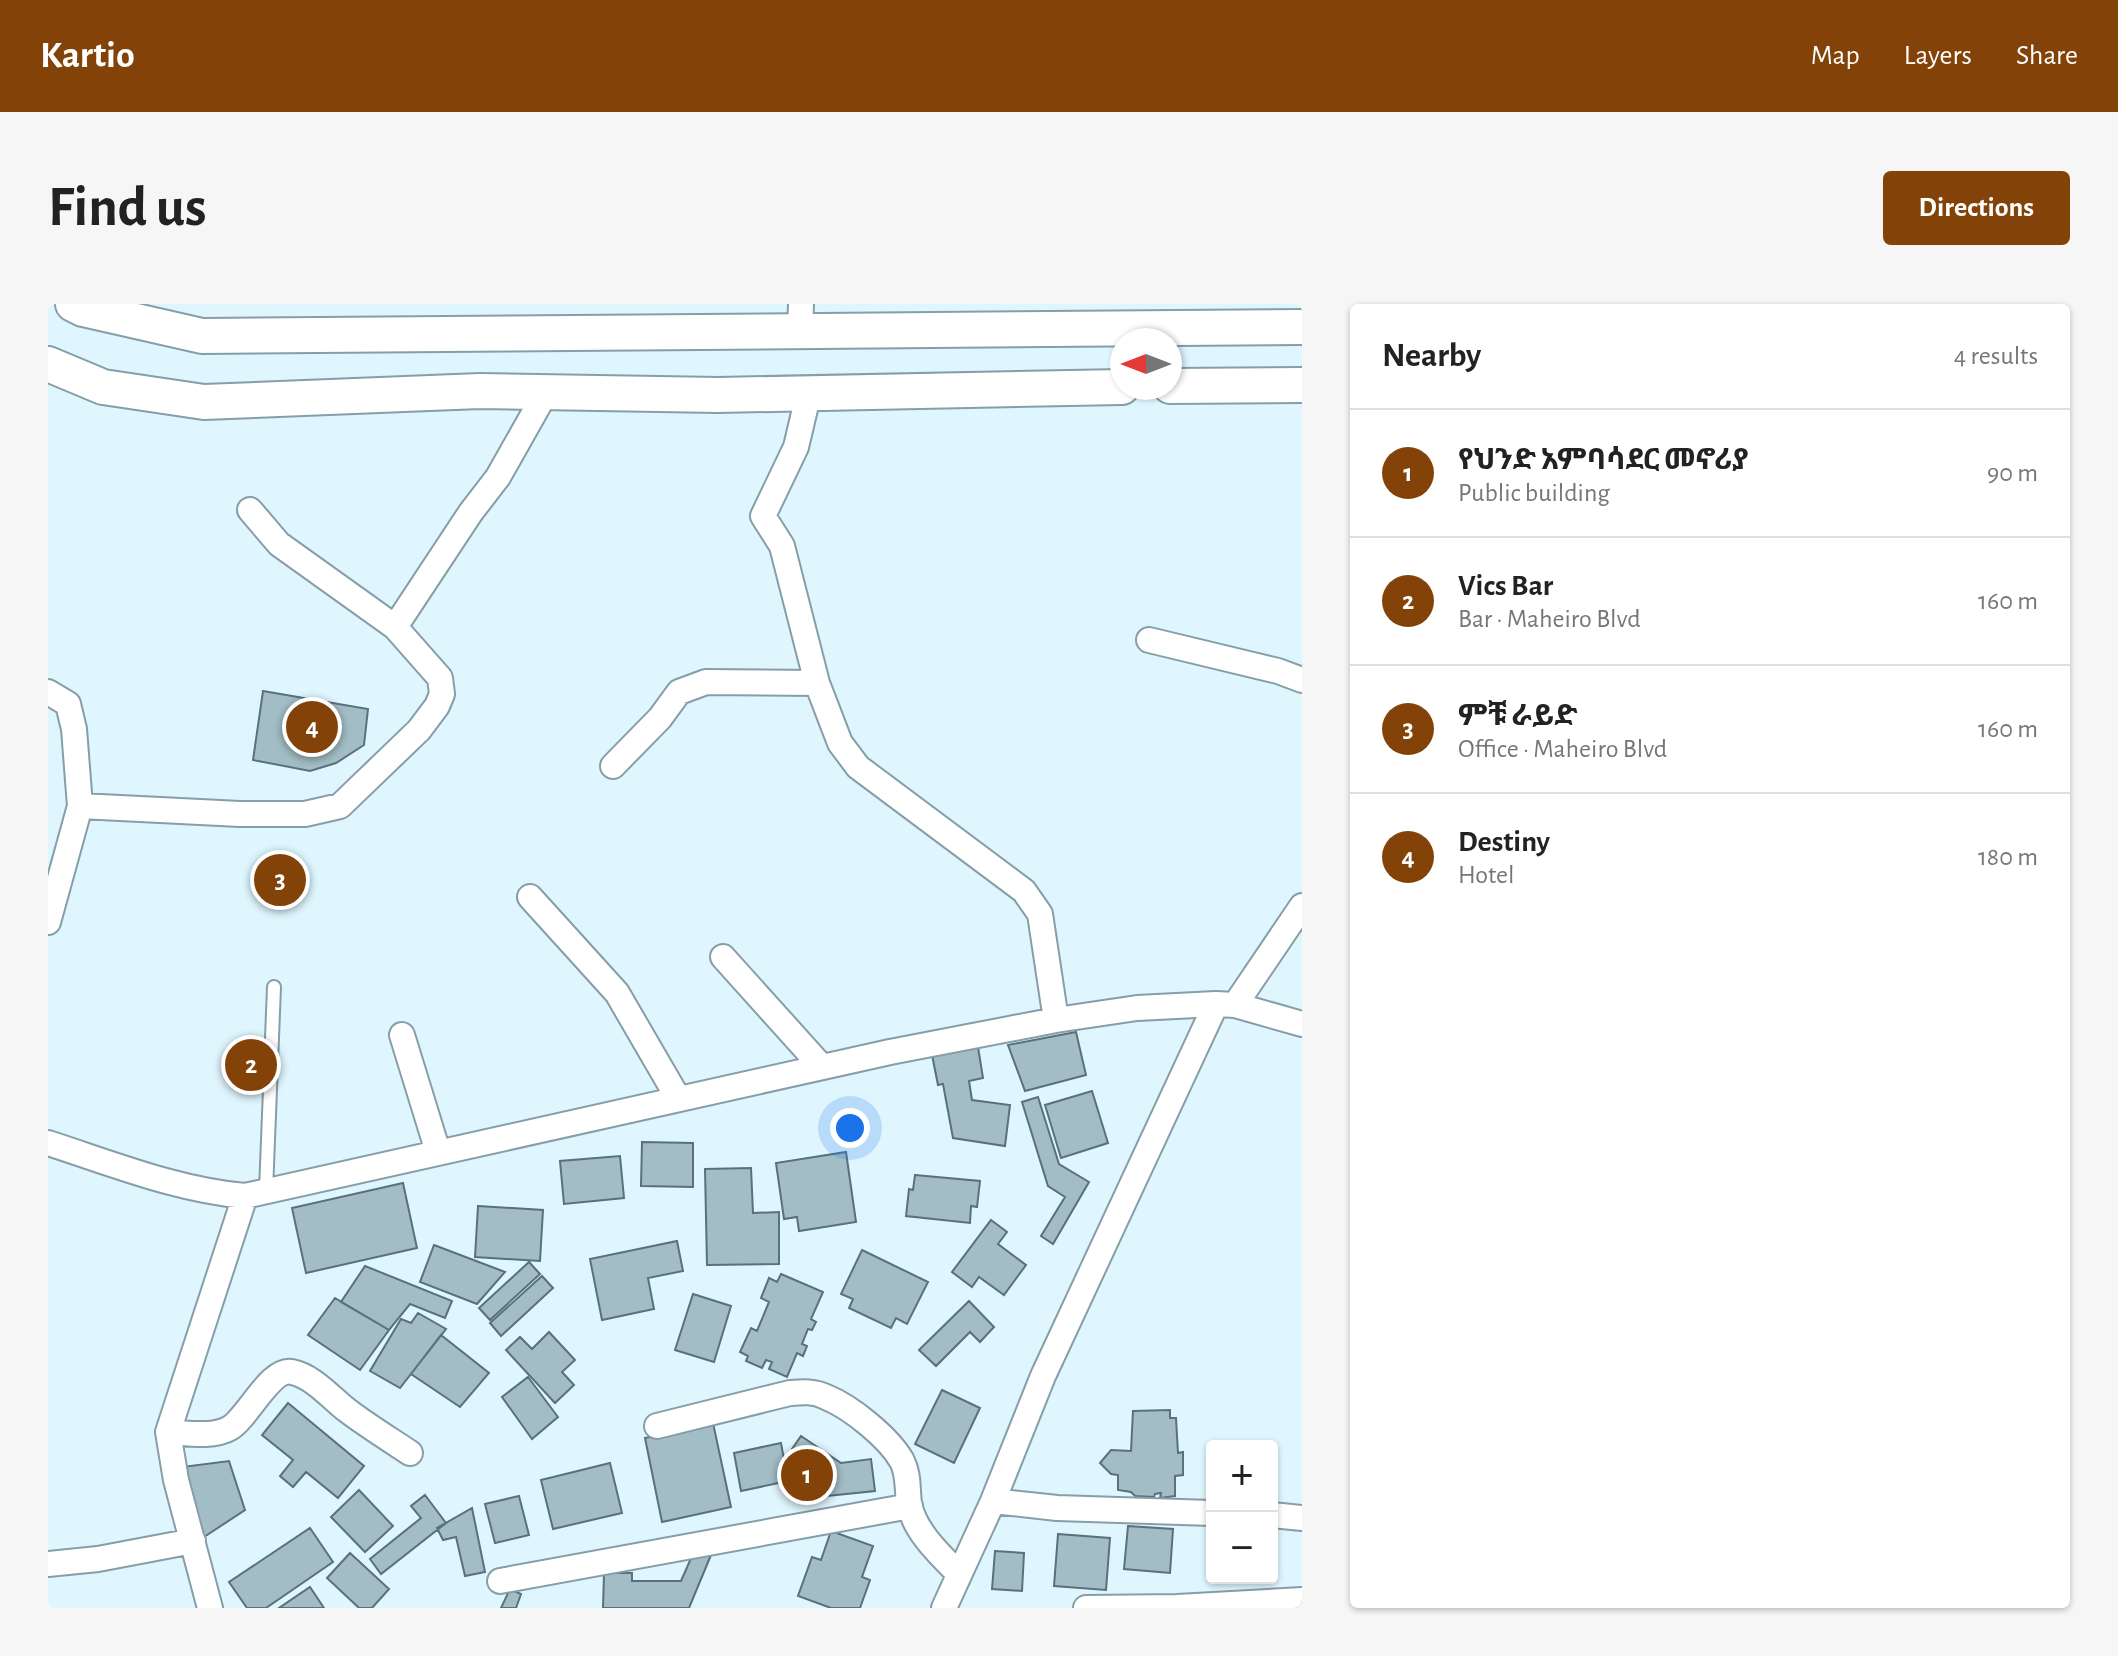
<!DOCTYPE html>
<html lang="en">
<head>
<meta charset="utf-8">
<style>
  :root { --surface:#fff; --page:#f6f6f6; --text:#222; --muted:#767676; --line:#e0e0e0; --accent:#834308 }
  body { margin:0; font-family:"Alegreya Sans","Noto Sans Ethiopic",sans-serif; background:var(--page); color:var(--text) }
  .controls { position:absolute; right:24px; bottom:24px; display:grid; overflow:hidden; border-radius:8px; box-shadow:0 2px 6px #0004 }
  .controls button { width:72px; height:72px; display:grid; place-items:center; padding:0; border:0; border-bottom:2px solid var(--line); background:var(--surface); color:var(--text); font:40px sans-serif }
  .compass { position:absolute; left:1062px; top:24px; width:72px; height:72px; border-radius:50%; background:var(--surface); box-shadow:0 2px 6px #0004; rotate:270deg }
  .you { position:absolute; left:802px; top:824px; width:28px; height:28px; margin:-20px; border:6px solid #fff; border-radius:50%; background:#1a73e8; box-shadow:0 0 0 12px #1a73e833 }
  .badge { display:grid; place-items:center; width:52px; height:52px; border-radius:50%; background:var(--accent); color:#fff; font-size:26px; font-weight:700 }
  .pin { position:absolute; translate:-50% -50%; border:4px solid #fff; box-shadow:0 2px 8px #0006 }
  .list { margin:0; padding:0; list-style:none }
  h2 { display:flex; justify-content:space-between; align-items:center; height:104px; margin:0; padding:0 32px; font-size:34px }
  h2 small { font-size:26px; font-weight:400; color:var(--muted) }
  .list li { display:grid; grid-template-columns:52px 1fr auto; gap:24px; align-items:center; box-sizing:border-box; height:128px; padding:0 32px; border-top:2px solid var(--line) }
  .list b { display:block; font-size:30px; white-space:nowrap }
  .list p { margin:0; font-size:26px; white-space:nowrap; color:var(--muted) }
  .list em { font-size:26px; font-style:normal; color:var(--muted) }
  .map { position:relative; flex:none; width:1254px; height:1304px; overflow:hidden; border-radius:8px }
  header { display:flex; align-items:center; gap:48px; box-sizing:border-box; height:112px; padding:0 40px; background:var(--accent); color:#fff }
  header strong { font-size:38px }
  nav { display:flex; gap:44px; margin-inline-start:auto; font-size:28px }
  .intro { display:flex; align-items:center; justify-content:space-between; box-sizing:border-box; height:192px; padding:0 48px }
  h1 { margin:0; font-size:56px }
  .button { padding:20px 36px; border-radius:8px; background:var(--accent); color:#fff; font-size:28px; font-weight:700 }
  main { display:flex; gap:48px; padding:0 48px }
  aside { flex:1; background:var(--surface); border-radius:8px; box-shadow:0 2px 6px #0004 }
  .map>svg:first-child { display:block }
</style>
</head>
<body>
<header>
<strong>Kartio</strong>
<nav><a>Map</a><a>Layers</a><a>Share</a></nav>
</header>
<div class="intro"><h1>Find us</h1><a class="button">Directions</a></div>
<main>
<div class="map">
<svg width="1254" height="1304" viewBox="0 0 1254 1304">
  <rect width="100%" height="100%" fill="#e0f6fe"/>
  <!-- building -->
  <path fill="#a3bdc6" stroke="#59717a" stroke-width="2" d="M215,387L320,405L316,441L288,459L262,467L205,456Z
    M1028,728L1038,771L977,787L960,741Z
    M930,743L935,774L921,777L924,796L962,801L957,842L905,834L895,780L890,781L884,751Z
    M1044,787L1060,839L1013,854L997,801Z
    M990,793L1011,860L1041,878L1005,940L993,932L1017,893L1000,882L974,798Z
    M594,838L645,839V883L593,882Z
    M798,848L808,918L751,927L749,913L736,915L728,859Z
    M572,852L576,894L516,900L512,857Z
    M703,864L705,909L731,908V960L659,961L657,865Z
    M867,871L932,877L929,903L923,902L922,919L858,912L861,885L865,886Z
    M355,879L369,944L258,969L244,904Z
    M430,902L495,906L492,957L427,953Z
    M943,916L959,928L950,940L978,961L956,991L931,973L924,983L904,968Z
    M629,937L635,967L600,974L606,1005L554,1016L542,955Z
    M386,941L457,968L429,1000L372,978Z
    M814,946L880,978L859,1020L848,1014L843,1024L801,1004L805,995L793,990Z
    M481,958L492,970L442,1016L431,1004Z
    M317,962L404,997L397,1014L362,1000L341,1026L293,998Z
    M733,970L775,988L763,1015L768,1018L764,1026L760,1025L754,1040L759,1042L755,1052L749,1049L739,1073L721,1065L724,1058L718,1056L714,1064L698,1057L700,1052L692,1048L703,1024L709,1027L721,998L713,994L721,974L729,978Z
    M494,972L505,984L453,1032L442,1019Z
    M645,990L683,1002L666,1058L627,1046Z
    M287,994L341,1026L312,1066L260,1031Z
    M921,997L946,1023L932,1038L922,1028L888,1062L871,1046Z
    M370,1009L398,1025L352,1084L322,1067L353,1015L363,1019Z
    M501,1028L527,1056L514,1068L526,1081L507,1099L458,1046L472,1033L484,1045Z
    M393,1031L441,1069L412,1103L363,1070Z
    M480,1073L510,1113L484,1135L454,1093Z
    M894,1086L932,1104L906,1159L867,1140Z
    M240,1099L316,1162L290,1194L258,1168L245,1183L232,1172L245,1156L214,1131Z
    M1122,1106V1114H1128L1130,1149L1135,1148V1171L1127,1172V1192L1112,1194L1113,1189L1107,1190L1106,1193L1087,1192L1083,1188L1070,1186V1171L1063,1170L1052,1159L1063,1146L1083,1147L1085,1107Z
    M665,1119L683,1203L614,1218L597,1134Z
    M753,1132L793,1159L823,1155L827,1187L779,1192L747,1171L744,1145Z
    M733,1139L740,1177L693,1187L686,1149Z
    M181,1157L197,1206L153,1235L134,1163Z
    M562,1159L574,1209L505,1225L493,1176Z
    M311,1186L345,1222L317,1248L283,1213Z
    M377,1191L398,1219L333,1270L322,1255L373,1214L363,1202Z
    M471,1192L481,1231L447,1239L437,1200Z
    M424,1204L437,1268L417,1272L408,1233L395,1236L389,1224Z
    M1080,1222L1125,1225L1122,1269L1076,1265Z
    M262,1224L285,1258L218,1304H199L181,1278Z
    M783,1227L825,1242L814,1273L822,1276L812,1304H783L750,1292L764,1253L773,1256Z
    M1010,1230L1062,1234L1058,1286L1006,1282Z
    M947,1247L976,1249L974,1287L944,1285Z
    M302,1249L341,1285L324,1304H311L279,1274Z
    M663,1251L641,1304H555L556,1269H584V1277H633L644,1252Z
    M262,1283L276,1304H231Z
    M462,1285L473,1290L468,1304H453Z"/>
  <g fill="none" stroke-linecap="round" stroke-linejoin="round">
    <!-- service casing -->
    <g stroke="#859ea8" stroke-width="16">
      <path id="service" d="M218,887L226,683"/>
    </g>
    <!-- minor casing -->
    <g stroke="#859ea8" stroke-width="28">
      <path id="minor" d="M752,29L753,0
        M761,88L748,143L715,212L734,242L769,379L792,439L810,463L976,587L992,610L1008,716
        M347,323L423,208L450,173L498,88
        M1101,336L1230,367L1254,376
        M0,388L20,400L26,425L32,502L0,618
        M565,462L612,414L631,388L658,378L769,379
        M32,502L192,510H257L292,502L371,426L389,402L394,390L392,374L347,323L231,240L202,206
        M482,593L569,689L630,794
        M675,653L774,763
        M1187,701L1254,602
        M354,731L390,848
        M0,839C65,860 129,886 197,892L842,748L1008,716L1089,704L1168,700L1187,701L1254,720
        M609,1122L742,1089C755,1088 766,1087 778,1093C803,1103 841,1134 854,1157C861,1171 859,1184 861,1199C866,1227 892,1251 911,1270
        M120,1128C138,1129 165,1134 182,1124C200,1113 223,1063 244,1068C265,1072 284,1095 300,1107C320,1122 341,1135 362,1149
        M945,1197L1009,1204L1164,1209
        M1224,1211L1254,1214
        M0,1260L50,1255L145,1237
        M452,1277L862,1202
        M162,1304L128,1176L120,1128L197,892
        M896,1304L945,1197L995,1072L1168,700
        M1038,1304L1129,1303L1254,1296"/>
    </g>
    <!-- secondary casing -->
    <g stroke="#859ea8" stroke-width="38">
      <path id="secondary" d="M25,0L35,5L154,32L1254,23
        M0,60L55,83L156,98L432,87L670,91L1074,83
        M1122,82L1254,81"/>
    </g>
    <!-- service -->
    <use href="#service" stroke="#fff" stroke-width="12"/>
    <!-- minor -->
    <use href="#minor" stroke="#fff" stroke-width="24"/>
    <!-- secondary -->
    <use href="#secondary" stroke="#fff" stroke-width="34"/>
  </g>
</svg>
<div class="controls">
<button>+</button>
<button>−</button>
</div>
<svg class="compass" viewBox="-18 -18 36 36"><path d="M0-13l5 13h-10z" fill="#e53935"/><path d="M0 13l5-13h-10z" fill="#767676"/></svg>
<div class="you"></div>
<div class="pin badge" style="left:759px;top:1171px">1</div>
<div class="pin badge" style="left:203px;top:761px">2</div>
<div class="pin badge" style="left:232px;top:576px">3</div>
<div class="pin badge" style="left:264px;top:423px">4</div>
</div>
<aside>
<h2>Nearby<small>4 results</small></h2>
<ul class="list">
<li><span class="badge">1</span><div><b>የህንድ አምባሳደር መኖሪያ</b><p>Public building</p></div><em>90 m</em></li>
<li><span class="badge">2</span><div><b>Vics Bar</b><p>Bar · Maheiro Blvd</p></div><em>160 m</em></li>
<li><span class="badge">3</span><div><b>ምቹ ራይድ</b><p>Office · Maheiro Blvd</p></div><em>160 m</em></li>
<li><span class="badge">4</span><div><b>Destiny</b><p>Hotel</p></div><em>180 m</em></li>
</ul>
</aside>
</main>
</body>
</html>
